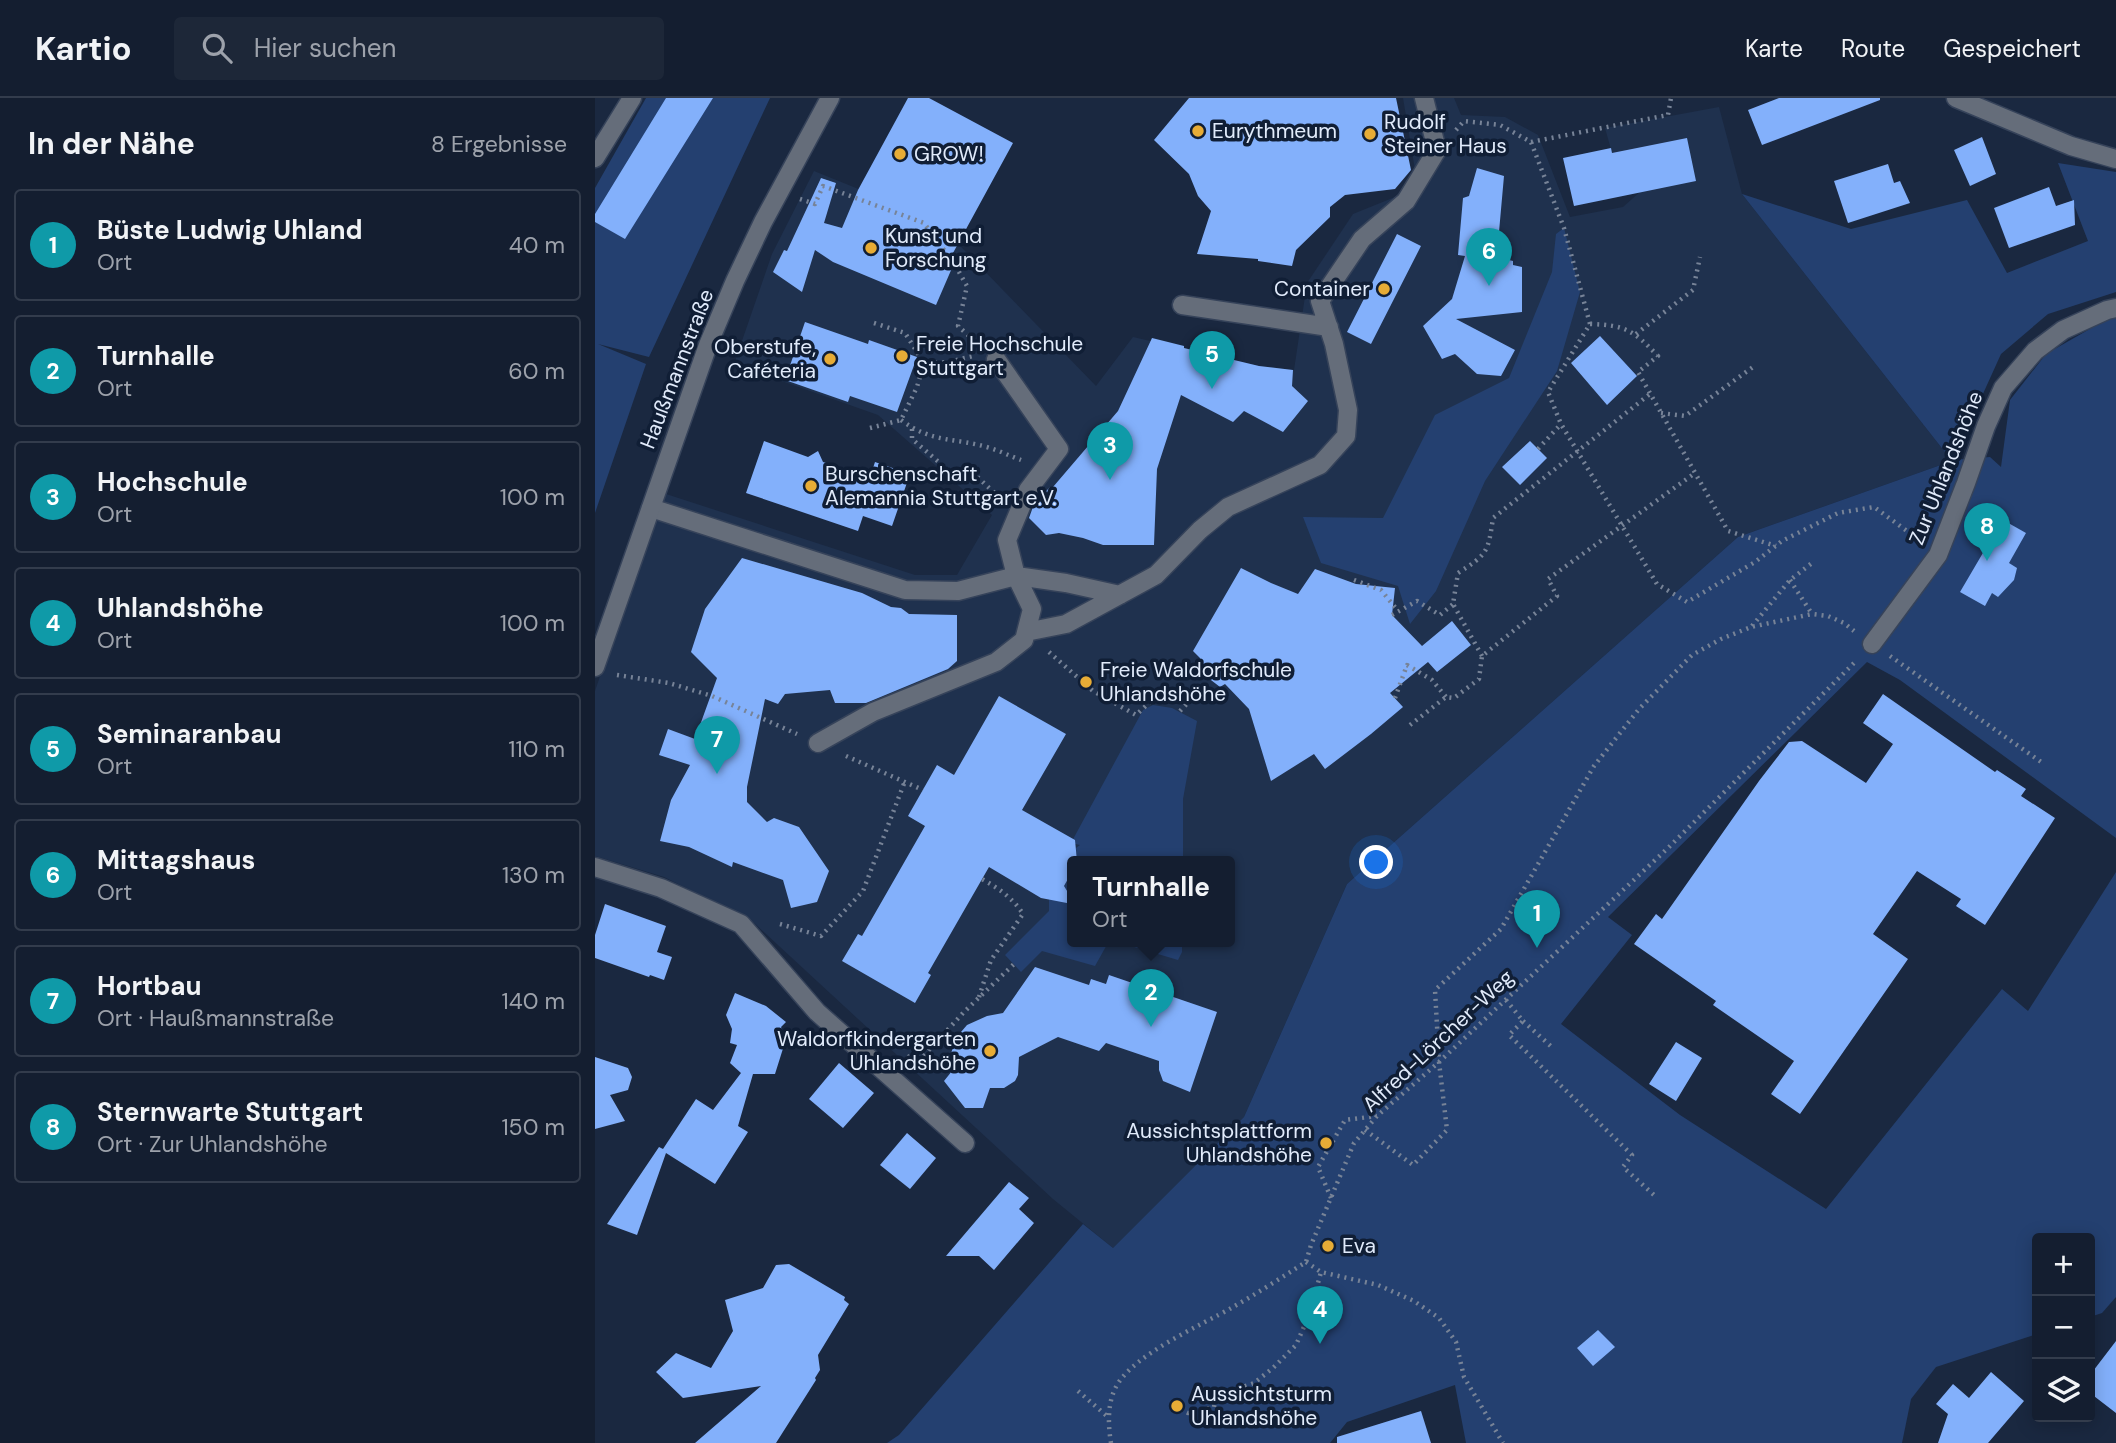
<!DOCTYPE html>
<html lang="de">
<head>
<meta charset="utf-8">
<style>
  :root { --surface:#141e30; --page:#1d2738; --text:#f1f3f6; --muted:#9da2ab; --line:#333c4c; --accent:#e7ac36 }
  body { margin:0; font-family:"DM Sans",sans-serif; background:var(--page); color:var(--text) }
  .controls { position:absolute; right:21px; bottom:21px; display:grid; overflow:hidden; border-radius:7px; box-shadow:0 4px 18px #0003 }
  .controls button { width:63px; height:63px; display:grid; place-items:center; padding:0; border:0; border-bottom:2px solid var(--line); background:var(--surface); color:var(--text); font:35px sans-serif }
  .you { position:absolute; left:782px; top:765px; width:24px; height:24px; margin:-18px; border:5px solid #fff; border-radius:50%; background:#1a73e8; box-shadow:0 0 0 10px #1a73e833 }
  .badge { display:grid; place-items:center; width:46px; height:46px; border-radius:50%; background:var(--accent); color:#fff; font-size:23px; font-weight:700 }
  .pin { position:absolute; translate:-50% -58px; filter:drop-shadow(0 2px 4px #0008) }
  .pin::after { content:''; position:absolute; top:37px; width:24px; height:21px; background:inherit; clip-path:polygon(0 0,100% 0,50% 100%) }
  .popup { position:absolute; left:472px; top:758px; width:168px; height:91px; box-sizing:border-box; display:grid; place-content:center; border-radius:7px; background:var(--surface); filter:drop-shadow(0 2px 5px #0005); font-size:23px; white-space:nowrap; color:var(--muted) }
  .popup b { font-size:26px; color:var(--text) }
  .popup::after { content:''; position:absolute; left:50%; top:100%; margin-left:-14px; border:14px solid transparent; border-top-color:var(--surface) }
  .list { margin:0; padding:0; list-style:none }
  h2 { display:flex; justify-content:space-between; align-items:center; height:91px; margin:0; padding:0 28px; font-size:30px }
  h2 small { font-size:23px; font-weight:400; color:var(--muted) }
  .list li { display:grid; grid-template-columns:46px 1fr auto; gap:21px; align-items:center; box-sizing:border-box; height:112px; margin:0 14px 14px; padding:0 14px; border:2px solid var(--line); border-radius:7px }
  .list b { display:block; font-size:26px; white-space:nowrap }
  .list p { margin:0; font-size:23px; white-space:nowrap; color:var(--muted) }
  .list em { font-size:23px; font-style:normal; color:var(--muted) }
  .icon { flex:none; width:38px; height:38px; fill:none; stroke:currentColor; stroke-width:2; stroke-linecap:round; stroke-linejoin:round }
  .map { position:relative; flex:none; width:1521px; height:1345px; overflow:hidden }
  header { display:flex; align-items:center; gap:42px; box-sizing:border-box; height:98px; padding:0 35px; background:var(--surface); border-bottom:2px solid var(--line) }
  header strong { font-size:33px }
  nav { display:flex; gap:38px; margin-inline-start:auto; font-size:24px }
  .search { width:490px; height:63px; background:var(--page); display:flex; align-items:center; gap:18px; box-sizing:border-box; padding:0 24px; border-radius:7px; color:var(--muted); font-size:26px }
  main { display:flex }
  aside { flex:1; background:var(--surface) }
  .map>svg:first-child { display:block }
</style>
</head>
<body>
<header>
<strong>Kartio</strong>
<div class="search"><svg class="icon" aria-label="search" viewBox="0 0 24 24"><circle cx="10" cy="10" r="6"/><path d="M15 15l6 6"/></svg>Hier suchen</div>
<nav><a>Karte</a><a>Route</a><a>Gespeichert</a></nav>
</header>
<main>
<aside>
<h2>In der Nähe<small>8 Ergebnisse</small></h2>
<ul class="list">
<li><span class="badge" style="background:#0f9aa8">1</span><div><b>Büste Ludwig Uhland</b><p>Ort</p></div><em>40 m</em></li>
<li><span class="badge" style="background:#0f9aa8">2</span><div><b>Turnhalle</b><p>Ort</p></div><em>60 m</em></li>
<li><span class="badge" style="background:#0f9aa8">3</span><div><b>Hochschule</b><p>Ort</p></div><em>100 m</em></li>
<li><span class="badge" style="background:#0f9aa8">4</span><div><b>Uhlandshöhe</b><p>Ort</p></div><em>100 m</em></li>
<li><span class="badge" style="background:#0f9aa8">5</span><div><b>Seminaranbau</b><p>Ort</p></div><em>110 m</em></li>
<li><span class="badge" style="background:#0f9aa8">6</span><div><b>Mittagshaus</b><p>Ort</p></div><em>130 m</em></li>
<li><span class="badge" style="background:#0f9aa8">7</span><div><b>Hortbau</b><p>Ort · Haußmannstraße</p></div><em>140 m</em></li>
<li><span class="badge" style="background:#0f9aa8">8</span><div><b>Sternwarte Stuttgart</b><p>Ort · Zur Uhlandshöhe</p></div><em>150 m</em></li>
</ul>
</aside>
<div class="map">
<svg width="1521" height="1345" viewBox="0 0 1521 1345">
  <rect width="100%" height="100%" fill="#1a2840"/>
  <!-- built -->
  <path fill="#1f314e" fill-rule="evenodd" d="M808,0H859L866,17L910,19L943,37L975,119L1028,109L1046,93L1017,55L1010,30L1124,9L1147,96L1357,363L1143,439L752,786L649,1019L518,1150L458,1101L158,824L69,779L0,758V593L68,395L320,477H362L397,417L283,317L139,266L177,156L219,73L340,122L501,288L538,239L664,268L699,272L712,185L758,116L805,97L820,72ZM477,763H635V843H477Z"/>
  <!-- green -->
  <path fill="#244070" d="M51,0H175L54,259L3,246L51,266L0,415V90Z
    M1463,65L1521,74V194L1453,216L1406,256L1358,362L1395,359L1406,369L1415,302L1451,256L1514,220H1521V740L1305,582L1272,564L1013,819L1037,837L966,926L1085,1017L1231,1111L1407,891L1433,913L1521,774V1199L1507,1215L1495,1219V1140H1442V1236L1341,1269L1316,1301L1307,1345H871L860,1287L752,1324L735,1345H292L304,1337L488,1126L518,1150L649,1019L752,786L1143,439L1357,363L1147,96L1256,131L1372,102L1412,175L1493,143Z
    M969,130L985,194L962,273L890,383L841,493L815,526L803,488L726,465L708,419L788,420L840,317L914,280L957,174L961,136Z
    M558,607L577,610L602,623L588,701V763H482L481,750L485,747L476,745L548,612Z
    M477,774V843H514L500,868L447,853L426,874L410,857L454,813V798L469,788Z
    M519,843H587V854L583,862Z"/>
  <!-- building -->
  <path fill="#83b0fb" d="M71,0H118L30,141L0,124V116Z
    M313,0H334L418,45L352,166L357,170L341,207L238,164L220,152L207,194L178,174L189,152L192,153L226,80L241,85L229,125L247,130L263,92Z
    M594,0H801L816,72L800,91L750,97L735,109V119L701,152L697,168L663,163V161L602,156L616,113L603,98L594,76L559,42Z
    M1184,0H1285V2L1167,47L1153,12Z
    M1387,39L1401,76L1375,88L1359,52Z
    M1092,40L1101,83L979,108L968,60L1016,50L1017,55Z
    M1293,66L1299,85L1305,83L1315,105L1253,125L1239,83Z
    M882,70L909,78L903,145L914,149V162L918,163V167L927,169V214L861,221L920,252L906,278L882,276L860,256L847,261L828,228L857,201L870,158L863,157L868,100L874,98Z
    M1454,89L1461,108L1479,102L1480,127L1414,150L1399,110Z
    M802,136L826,148L776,246L752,234Z
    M210,224L273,246L274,242L322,259L302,314L255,298L253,304L190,282Z
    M1005,238L1042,278L1012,307L976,265Z
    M557,240L589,248V250L664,268L698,272L697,288L713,303L688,334L649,313L638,324L586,297L562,371L559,447H508L488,440L464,435L451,437L434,420L439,406L455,389H458L523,313Z
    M169,343L213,359L223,353L228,364L275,379L280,364L315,376L297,428L268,418L263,433L151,395Z
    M935,343L952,360L925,387L907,369Z
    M1388,414L1396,415L1404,422H1408L1431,435L1414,465L1422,470L1419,482L1403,499L1397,495L1390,508L1365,494L1392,448L1376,430L1379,420Z
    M147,460L267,495L296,509L306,510L314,516L362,517V563L353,571L271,605H240L235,592L190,596L183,606L170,601L152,689V704L172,724L179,720L204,729L234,773L222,804L196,810L188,782L138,764L137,769L94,749L65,743L76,702L95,667L64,657L73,631L100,641L122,580L96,554L110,511Z
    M646,470L676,485L703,496L720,471L761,486L800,490L797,517L827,548L857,523L876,547L842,574L833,564L795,595L808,609L776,636L730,671L719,656L676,683L654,611L630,586L625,589L603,572L605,560L598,553Z
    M1288,596L1400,674L1402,672L1431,691L1426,698L1460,720L1390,827L1361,808L1366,801L1322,773L1278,836L1313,861L1205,1016L1176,996L1199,963L1118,907L1121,903L1039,846L1061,816L1067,821L1164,683L1194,644L1207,643L1271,685L1298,646L1268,625Z
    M404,598L471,636L427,712L480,742L482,763H477V774L469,788L477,801V806L446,800L394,769L333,875L336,877L320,905L247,863L263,836L267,838L330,728L313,718L342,667L359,677Z
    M10,806L71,828L62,854L77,859L69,882L55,877L54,879L0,860V837Z
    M440,869L494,887L496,881L511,886L514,877L622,914L595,994L568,983L564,972V963L511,945L504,953L463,939L424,959L423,977L420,983L409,990H395L388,1010H370L349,983L361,968L356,956L360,941L372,927L392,918L408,915Z
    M140,895L171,908L191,924L186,929L191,941L180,976H158L143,1028L153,1034L120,1086L71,1055L42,1137L12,1126L64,1049L68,1051L101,1001L118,1012L146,975L135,965L142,947L135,945L137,931L131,917Z
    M1081,944L1107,960L1081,1003L1054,986Z
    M0,959L33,970L37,979L33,992L15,997L30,1023L0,1031Z
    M244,965L279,995L248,1030L214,1001Z
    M312,1035L341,1060L315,1091L285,1067Z
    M414,1084L434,1100L424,1111L439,1125L399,1172L384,1158H351Z
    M194,1166L250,1199L249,1202L254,1206L223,1257L225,1272L220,1280L221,1282L181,1345H100L166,1288L88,1300L61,1274L81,1255L116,1270L138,1233L130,1202L168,1190L181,1167Z
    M1003,1232L1020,1249L998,1268L982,1250Z
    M1521,1243V1315L1495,1295V1277Z
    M1396,1274L1429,1303L1393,1345H1343L1353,1316L1341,1306L1358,1286L1374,1300Z
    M826,1313L836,1345H742V1339Z"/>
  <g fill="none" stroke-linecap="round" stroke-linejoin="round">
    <!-- lane casing -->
    <g stroke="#36435a" stroke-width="21">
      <path id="lane" d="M587,207L734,229
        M56,410L310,492L363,493L421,478L471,485L525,497
        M431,534L471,526L561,477L605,432L633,409L725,367L751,338L753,312L739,246L725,203L767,141L811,103L842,52L829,0
        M223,645L278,614L401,564L429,542L437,511L421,478L412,442L433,392L464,351L401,261
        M0,769L66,790L146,826L222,914L370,1045"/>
    </g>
    <!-- street casing -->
    <g stroke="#36435a" stroke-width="21">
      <path id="street" d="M1361,0L1476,48L1521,61
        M0,60L37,0
        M1277,546L1343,457L1371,385L1391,328L1408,290L1440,253L1468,232L1512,212L1521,210
        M0,569L113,247L140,183L168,124L235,0"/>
    </g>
    <!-- path -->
    <path stroke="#778397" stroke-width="4.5" stroke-dasharray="2 5" stroke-linecap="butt" d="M861,32L869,23L905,27L936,44L969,130L995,226L953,294L966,326L1062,486L1092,504L1160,464L1187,443L1243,415L1279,409L1323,441
      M936,44L1073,17L1076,0
      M205,101L220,106L228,88L329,125L360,167L372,188L363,228L384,247
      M279,225L310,235L329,265
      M995,226C1030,227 1038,232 1063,258L1043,274L1133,433L1181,448
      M1041,236L1098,192L1105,159
      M1066,315L1090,318L1158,269
      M306,322C338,346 360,339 395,350C405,353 415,358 426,362
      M275,330L306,322L322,289L329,265L353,264L378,258
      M317,331V341L360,378L378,375L404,399
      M943,351L966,326
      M759,482L786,492L803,513
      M1195,482L1217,516
      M797,517L822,503L845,517L858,506
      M1157,528L1195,482L1217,465
      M454,554L498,593L541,617L556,603L607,590
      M887,558L858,506L863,475C893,456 893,454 898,420L1055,296
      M1295,558L1449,666
      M22,577L74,585L117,598L202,636
      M800,600L812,567L837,582L851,599
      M585,613L607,590
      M815,627L851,599L859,600L884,581L887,558L962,498L953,481L1100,375
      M251,658L328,692
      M185,826L226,838L268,793L310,683
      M384,899L396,862L428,816C418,800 403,790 387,781
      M911,902L928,923L914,937L1037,1057L1028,1069L1059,1097
      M928,923L959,951
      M312,958L323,964L369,914L419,866
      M770,1032L818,1067L852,1032L844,964L840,892L906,831L999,668L1044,611L1097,557L1126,541L1156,529L1217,516L1233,518L1249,525L1259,533
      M736,1100L723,1069L750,1022L782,1018
      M711,1164L726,1174L783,1187L819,1203L844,1220L861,1244L869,1279L908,1345
      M604,1292L621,1299L659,1285L678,1270L701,1247L715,1215L726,1174
      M483,1293L513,1319
      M579,1309L593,1315L619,1309L621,1299
      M516,1345C513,1327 512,1304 522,1287C541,1255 605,1228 638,1209C663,1195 687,1179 711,1164L716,1147L759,1045L782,1018L844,964L1073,750L1262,562"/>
    <!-- lane -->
    <use href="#lane" stroke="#656d7a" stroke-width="18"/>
    <!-- street -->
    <use href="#street" stroke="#656d7a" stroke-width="18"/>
  </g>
  <!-- markers -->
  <g fill="#e7ac36" stroke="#101e35" stroke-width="2.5">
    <circle cx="603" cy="33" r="7"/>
    <circle cx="775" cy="36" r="7"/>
    <circle cx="305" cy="56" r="7"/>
    <circle cx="276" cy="150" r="7"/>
    <circle cx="789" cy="191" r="7"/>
    <circle cx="307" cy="258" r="7"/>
    <circle cx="235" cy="261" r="7"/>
    <circle cx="216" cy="388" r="7"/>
    <circle cx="491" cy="584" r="7"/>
    <circle cx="395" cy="953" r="7"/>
    <circle cx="731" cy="1045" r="7"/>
    <circle cx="733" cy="1148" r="7"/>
    <circle cx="582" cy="1308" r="7"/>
  </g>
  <g text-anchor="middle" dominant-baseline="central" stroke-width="7" stroke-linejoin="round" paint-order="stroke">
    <!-- poi labels -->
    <g font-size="21" fill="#e1ebfb" stroke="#101e35" text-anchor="start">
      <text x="789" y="24">Rudolf<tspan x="789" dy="24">Steiner Haus</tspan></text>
      <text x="617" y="33">Eurythmeum</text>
      <text x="319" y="56">GROW!</text>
      <text x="290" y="138">Kunst und<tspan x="290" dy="24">Forschung</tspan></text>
      <text x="775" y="191" text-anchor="end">Container</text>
      <text x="321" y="246">Freie Hochschule<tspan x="321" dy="24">Stuttgart</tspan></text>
      <text x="221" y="249" text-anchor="end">Oberstufe,<tspan x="221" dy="24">Caféteria</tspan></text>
      <text x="230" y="376">Burschenschaft<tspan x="230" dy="24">Alemannia Stuttgart e.V.</tspan></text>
      <text x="505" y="572">Freie Waldorfschule<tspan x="505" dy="24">Uhlandshöhe</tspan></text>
      <text x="381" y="941" text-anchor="end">Waldorfkindergarten<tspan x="381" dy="24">Uhlandshöhe</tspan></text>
      <text x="717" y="1033" text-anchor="end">Aussichtsplattform<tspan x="717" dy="24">Uhlandshöhe</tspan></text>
      <text x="747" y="1148">Eva</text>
      <text x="596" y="1296">Aussichtsturm<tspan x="596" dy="24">Uhlandshöhe</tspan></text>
    </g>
    <!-- street labels -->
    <g font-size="21" fill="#e1ebfb" stroke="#101e35">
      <text transform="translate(82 271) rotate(-69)">Haußmannstraße</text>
      <text transform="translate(1351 370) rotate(-68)">Zur Uhlandshöhe</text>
      <text transform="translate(843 943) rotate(-43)">Alfred-Lörcher-Weg</text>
    </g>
  </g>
</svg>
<div class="controls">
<button>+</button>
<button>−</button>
<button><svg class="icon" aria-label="layers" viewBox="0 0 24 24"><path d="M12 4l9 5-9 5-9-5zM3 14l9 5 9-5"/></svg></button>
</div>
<div class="you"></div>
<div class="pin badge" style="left:942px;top:850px;background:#0f9aa8">1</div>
<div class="pin badge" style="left:556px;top:929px;background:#0f9aa8">2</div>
<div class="popup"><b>Turnhalle</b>Ort</div>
<div class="pin badge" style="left:515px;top:382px;background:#0f9aa8">3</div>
<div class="pin badge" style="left:725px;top:1246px;background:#0f9aa8">4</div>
<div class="pin badge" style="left:617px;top:291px;background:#0f9aa8">5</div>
<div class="pin badge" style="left:894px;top:188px;background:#0f9aa8">6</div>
<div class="pin badge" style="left:122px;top:676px;background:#0f9aa8">7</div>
<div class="pin badge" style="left:1392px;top:463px;background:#0f9aa8">8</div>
</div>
</main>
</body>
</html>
